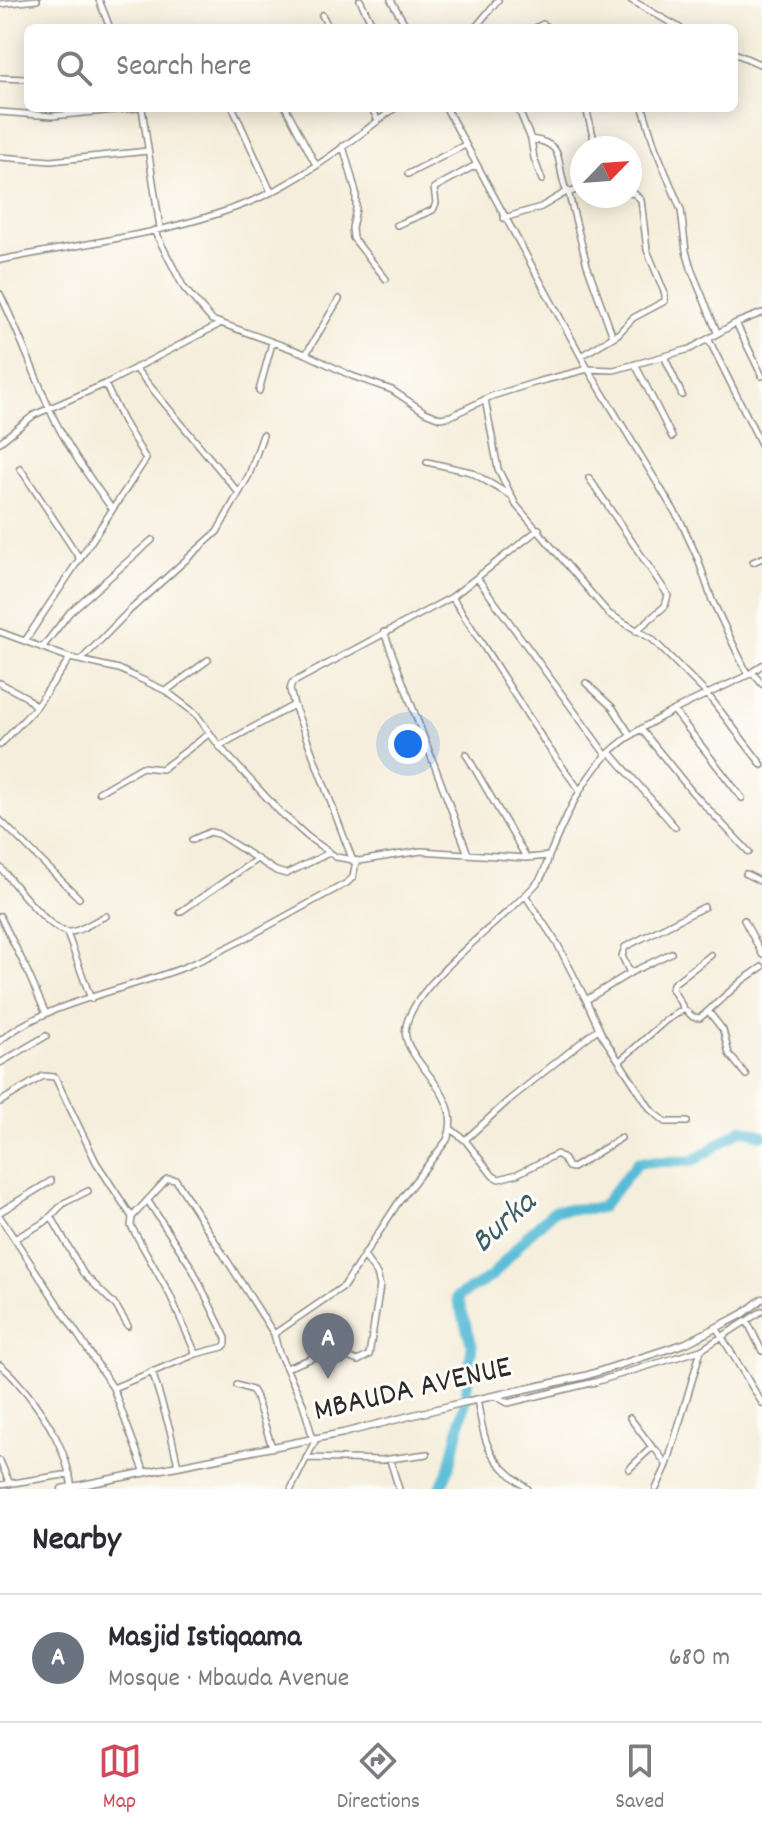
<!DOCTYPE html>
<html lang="en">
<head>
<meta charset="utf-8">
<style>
  :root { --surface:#fff; --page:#f7f7f7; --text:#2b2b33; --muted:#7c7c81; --line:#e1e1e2; --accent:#d1495b }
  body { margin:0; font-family:Dekko,sans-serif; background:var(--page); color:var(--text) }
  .compass { position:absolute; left:570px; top:136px; width:72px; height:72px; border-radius:50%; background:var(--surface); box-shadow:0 4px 20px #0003; rotate:65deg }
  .you { position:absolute; left:408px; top:744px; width:28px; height:28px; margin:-20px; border:6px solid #fff; border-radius:50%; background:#1a73e8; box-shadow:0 0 0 12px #1a73e833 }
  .badge { display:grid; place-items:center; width:52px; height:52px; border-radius:50%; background:var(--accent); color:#fff; font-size:26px; font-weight:700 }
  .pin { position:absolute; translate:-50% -66px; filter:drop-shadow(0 2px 4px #0008) }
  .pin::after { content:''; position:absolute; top:42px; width:28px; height:24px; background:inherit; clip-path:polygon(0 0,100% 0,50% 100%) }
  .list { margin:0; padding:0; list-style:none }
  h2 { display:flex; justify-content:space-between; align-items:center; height:104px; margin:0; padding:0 32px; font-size:34px }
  h2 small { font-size:26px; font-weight:400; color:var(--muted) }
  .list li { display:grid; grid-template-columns:52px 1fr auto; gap:24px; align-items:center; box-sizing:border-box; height:128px; padding:0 32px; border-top:2px solid var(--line) }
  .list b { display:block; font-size:30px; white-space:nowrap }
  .list p { margin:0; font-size:26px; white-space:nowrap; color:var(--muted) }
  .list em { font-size:26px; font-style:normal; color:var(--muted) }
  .icon { flex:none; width:44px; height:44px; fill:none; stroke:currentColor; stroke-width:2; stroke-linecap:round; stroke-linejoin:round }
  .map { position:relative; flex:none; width:762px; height:1489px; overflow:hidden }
  .search { position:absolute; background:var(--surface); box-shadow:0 4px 20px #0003; left:24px; right:24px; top:24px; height:88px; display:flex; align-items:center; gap:20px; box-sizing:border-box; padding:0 28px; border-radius:12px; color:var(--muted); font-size:30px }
  .sheet { height:232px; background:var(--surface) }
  nav { display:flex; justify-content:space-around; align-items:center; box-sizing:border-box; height:112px; border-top:2px solid var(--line); background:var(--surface); font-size:22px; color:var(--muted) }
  nav a { display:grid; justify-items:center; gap:4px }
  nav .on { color:var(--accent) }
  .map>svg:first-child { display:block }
</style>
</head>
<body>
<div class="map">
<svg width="762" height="1489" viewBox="0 0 762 1489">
  <rect width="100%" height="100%" fill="#fdfcf7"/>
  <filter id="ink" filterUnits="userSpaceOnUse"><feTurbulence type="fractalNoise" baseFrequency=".0125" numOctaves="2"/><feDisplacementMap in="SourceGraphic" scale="16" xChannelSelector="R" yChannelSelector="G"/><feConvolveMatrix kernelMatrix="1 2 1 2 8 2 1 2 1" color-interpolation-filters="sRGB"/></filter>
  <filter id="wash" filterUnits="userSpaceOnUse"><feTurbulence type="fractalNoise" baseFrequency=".006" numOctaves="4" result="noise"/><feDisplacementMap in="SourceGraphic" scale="32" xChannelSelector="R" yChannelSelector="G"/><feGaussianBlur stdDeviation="1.8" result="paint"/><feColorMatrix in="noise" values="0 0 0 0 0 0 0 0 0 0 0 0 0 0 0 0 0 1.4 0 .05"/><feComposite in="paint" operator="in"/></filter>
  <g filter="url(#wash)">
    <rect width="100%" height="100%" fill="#f6eedc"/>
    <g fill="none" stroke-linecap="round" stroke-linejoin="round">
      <!-- river -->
      <path stroke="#57bcd6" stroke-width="11" d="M440,1489L450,1466L465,1403L472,1345L457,1297L491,1277L527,1236L555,1210L601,1208L638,1162L693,1161L742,1129L762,1135"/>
    </g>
  </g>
  <g filter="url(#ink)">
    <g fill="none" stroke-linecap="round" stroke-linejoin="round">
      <!-- minor casing -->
      <g stroke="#908c84" stroke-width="8">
        <path id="minor" d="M99,0L110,28
          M360,0L374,28
          M391,0L407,28
          M631,0L680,28
          M0,4L37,0
          M322,15L329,28
          M475,28L498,0
          M535,28L543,24L549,28
          M734,53L762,65
          M0,78L28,79
          M142,108L160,228
          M233,108L271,192
          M286,108L316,165
          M372,108L378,121
          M446,108L588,369L681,522L698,559L712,600L748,675
          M518,108L531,139L534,158L542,180
          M586,108L596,148
          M643,108L655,147L681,210L686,251L692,271L717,332
          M0,112L52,116L137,108
          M531,139C567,144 555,161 566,190L571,192L582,188
          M343,146L356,192V209L352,228L353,238L386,279
          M0,157L51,161L148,151
          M408,174L465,145
          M504,218L541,207L568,191L587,265L613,337
          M397,225L433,210L436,203L434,188L476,165
          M154,230L184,288L212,320L306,354L352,376L392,390L425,412L440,418L451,416L492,396L537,382L588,369L614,370L690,349L736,323
          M0,260C84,243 178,233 257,199C307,177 351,141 395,108
          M0,294C18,331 33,370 49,408C65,444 89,477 112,509
          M762,313L736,323L762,376
          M709,340L762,446
          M306,354L339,299
          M581,356L618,334L633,318L665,301V294L647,250L641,200L635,194L630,193
          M664,356L682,395
          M635,364L672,437
          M135,368L238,492
          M259,391L272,343
          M485,399L498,469L516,505L609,614L652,639L708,695L762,765
          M0,442L34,415L105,384L218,325
          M427,462L471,472L508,494
          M20,468L80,559
          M589,478L668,595L665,606L636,631
          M753,562L762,558
          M478,579L606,755
          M452,597L546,744L580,791
          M0,632L70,658L119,669L166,691L196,714L219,746L280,812L308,837L336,857L359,861L421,851L526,858L549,856
          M384,632L468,854
          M25,641L146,459L123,421L105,384
          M42,648L70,612L152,540
          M82,659L129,611L217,532L249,475L263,435
          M752,672L762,684
          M0,683L26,697L36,707
          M586,683L613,708L631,736
          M166,691L208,660
          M675,712L742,798
          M641,729L692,792L749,852
          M0,745L36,707L70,658
          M219,746L294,705
          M610,752L675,827
          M466,754L526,857
          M99,792L142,767L162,769L210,733
          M0,820L79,898
          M192,840L210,832L218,834L276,871L286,874L329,853
          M353,861L294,705L290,690L292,683L452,597L539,529
          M0,867C12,881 51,934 70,932C82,931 95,920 106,916
          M746,874L762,882
          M525,895L558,945L586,1000
          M180,912L257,859
          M0,916L25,966L46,1014
          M744,920L762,954
          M67,933L91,999
          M630,973L671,953
          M684,1009L672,989L673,984L711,955
          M708,1011L723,1030L729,1054L746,1075
          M0,1041C42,1004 129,989 182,968C239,945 293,911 347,883L353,877L356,861
          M620,1061L665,1021L684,1009L693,1017L700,1018L743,980L762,967
          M0,1063L46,1036
          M0,1102L43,1076L55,1077L96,1162L132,1217
          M687,1122H666L651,1110L602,1035L586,1000L630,973L622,956L625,947L704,907
          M451,1129L465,1140L493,1176L499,1179L517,1174L557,1154L563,1158L568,1167L573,1168L621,1138
          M465,1140L509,1100L599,1028
          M0,1212L51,1181
          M51,1216L83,1273L116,1306L128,1326
          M0,1217L113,1388L145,1473
          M16,1238L45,1222L64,1203L88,1191
          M747,1321L762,1351
          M717,1329L762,1403
          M196,1354L170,1295L131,1226L132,1217L167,1179L176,1180L274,1334
          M0,1365C11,1373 17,1382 26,1392C49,1421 66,1450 72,1487
          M286,1368C318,1357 325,1347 358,1361L369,1355L380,1286L377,1274L364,1256
          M152,1371L170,1430L178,1466
          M237,1385L252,1390L255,1395L272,1447
          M113,1388L196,1354L223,1347L226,1344V1338L192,1268L148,1201
          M495,1396L508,1403L595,1382L701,1350L762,1311
          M477,1399C486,1450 487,1457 528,1489
          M630,1418L652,1447
          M313,1439L303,1404L279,1353L274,1334L344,1286L398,1203L447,1140C467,1091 398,1060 406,1026C417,979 505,920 537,883C544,875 546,866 549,856C563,823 580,782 606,756C639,722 705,696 748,675L762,665
          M306,1458L382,1460L427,1454
          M390,1460L399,1489
          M0,1461L10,1484
          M629,1469L651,1448L656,1450L666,1464
          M0,1485L70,1474
          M291,1489L316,1439
          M656,1489L667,1465L701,1350"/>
      </g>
      <!-- tertiary casing -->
      <g stroke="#908c84" stroke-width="9">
        <path id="tertiary" d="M62,1489L343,1433L461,1403L585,1376L686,1343L743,1314L762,1299"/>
      </g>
      <!-- minor -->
      <use href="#minor" stroke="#fff" stroke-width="5"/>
      <!-- tertiary -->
      <use href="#tertiary" stroke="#fff" stroke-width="6"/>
    </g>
  </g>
  <g text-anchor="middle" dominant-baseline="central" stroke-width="6" stroke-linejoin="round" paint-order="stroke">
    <!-- street labels -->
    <g font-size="32" fill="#2b2b2b" stroke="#fdfcf7">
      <text transform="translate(413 1391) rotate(-13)">MBAUDA AVENUE</text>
    </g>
    <!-- water labels -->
    <g font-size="34" font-style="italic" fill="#3a5e67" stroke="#fdfcf7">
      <text transform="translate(505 1224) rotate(-42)">Burka</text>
    </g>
  </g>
</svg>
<svg class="compass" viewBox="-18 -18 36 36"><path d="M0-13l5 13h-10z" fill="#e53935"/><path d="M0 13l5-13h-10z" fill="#7c7c81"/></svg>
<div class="you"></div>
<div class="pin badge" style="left:328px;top:1379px;background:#6b7280">A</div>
<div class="search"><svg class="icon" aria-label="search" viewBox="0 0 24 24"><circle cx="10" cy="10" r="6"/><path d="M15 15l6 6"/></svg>Search here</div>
</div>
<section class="sheet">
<h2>Nearby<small></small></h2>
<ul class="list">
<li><span class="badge" style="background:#6b7280">A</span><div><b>Masjid Istiqaama</b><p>Mosque · Mbauda Avenue</p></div><em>680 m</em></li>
</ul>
</section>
<nav>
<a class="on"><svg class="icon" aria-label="map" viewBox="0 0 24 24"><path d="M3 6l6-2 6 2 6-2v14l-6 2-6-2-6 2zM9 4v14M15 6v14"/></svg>Map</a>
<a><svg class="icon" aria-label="directions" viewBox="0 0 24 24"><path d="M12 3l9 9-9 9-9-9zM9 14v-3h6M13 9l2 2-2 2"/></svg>Directions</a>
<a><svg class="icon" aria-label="saved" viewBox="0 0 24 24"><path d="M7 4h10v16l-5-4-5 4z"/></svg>Saved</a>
</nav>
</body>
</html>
